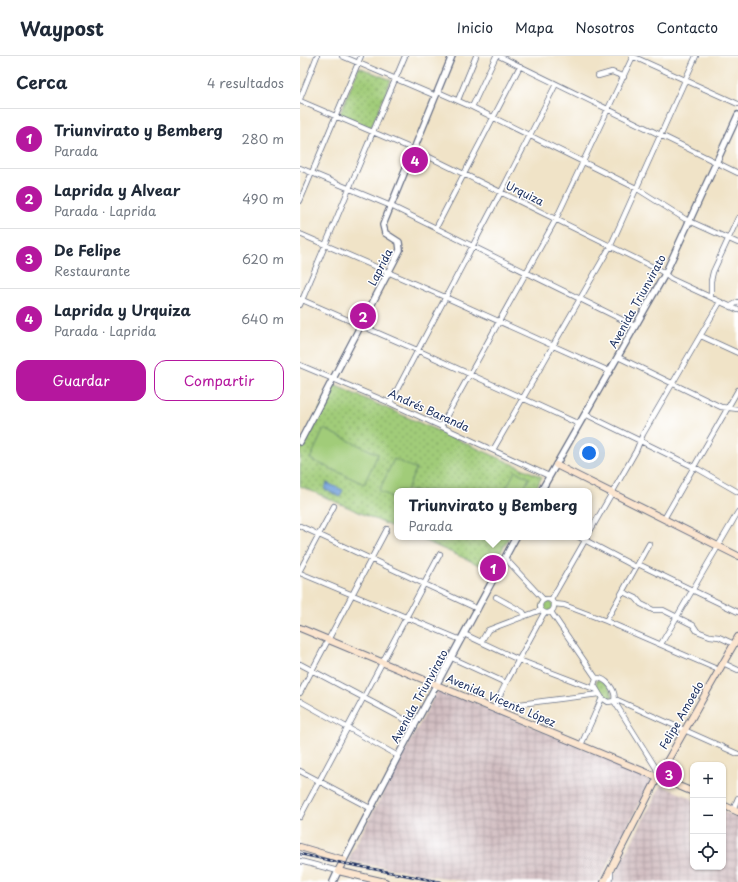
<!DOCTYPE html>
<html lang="es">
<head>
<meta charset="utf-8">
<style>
  :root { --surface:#fff; --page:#f2f2f3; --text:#1f2937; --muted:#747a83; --line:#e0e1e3; --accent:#b5179e }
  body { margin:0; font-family:"Playpen Sans",sans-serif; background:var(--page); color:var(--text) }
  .controls { position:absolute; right:12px; bottom:12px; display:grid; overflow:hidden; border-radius:8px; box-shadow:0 1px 3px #0004 }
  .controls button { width:36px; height:36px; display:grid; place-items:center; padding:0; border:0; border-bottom:1px solid var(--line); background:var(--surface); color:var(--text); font:20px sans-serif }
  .you { position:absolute; left:289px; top:397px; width:14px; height:14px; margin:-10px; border:3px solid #fff; border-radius:50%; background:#1a73e8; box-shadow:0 0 0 6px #1a73e833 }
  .badge { display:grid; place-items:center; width:26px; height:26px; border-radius:50%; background:var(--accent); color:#fff; font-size:13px; font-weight:700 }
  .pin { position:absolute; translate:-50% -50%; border:2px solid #fff; box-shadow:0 1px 4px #0006 }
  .popup { position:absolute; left:94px; top:432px; width:198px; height:52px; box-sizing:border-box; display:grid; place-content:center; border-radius:8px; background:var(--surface); filter:drop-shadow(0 1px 3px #0005); font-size:13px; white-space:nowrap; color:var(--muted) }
  .popup b { font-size:15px; color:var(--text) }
  .popup::after { content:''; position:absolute; left:50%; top:100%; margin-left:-8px; border:8px solid transparent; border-top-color:var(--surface) }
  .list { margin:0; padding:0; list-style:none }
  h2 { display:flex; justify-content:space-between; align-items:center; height:52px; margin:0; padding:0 16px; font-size:17px }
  h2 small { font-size:13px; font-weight:400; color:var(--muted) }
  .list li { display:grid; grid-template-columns:26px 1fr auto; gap:12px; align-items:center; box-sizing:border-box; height:60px; padding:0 16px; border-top:1px solid var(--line) }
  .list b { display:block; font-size:15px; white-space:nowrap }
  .list p { margin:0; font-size:13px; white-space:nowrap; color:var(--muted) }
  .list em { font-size:13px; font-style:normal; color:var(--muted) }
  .actions { display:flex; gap:8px; padding:12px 16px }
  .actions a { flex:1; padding:9px 0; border:1px solid var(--accent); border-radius:12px; text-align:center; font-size:14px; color:var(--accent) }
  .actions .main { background:var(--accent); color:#fff }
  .icon { flex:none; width:22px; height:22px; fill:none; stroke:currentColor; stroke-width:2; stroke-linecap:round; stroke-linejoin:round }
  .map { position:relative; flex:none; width:438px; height:826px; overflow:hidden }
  header { display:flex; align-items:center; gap:24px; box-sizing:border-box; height:56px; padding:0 20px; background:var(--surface); border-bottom:1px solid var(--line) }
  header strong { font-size:19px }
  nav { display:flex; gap:22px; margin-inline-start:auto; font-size:14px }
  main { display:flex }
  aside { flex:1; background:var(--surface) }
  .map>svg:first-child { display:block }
</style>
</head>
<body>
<header>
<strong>Waypost</strong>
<nav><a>Inicio</a><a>Mapa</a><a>Nosotros</a><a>Contacto</a></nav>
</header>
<main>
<aside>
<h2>Cerca<small>4 resultados</small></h2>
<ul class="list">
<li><span class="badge">1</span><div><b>Triunvirato y Bemberg</b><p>Parada</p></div><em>280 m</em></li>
<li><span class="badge">2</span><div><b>Laprida y Alvear</b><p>Parada · Laprida</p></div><em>490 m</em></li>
<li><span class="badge">3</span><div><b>De Felipe</b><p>Restaurante</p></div><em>620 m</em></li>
<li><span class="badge">4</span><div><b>Laprida y Urquiza</b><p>Parada · Laprida</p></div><em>640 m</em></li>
</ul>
<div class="actions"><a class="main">Guardar</a><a>Compartir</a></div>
</aside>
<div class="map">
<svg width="438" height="826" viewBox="0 0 438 826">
  <defs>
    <pattern id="industrial-grid" width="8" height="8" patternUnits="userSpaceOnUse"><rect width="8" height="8" fill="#d2bec1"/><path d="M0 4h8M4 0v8" fill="none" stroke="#aa9ba0"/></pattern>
    <pattern id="park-dots" width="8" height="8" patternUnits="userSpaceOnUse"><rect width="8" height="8" fill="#a1cc79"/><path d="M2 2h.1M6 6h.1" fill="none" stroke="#82a666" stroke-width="1.8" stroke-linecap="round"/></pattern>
    <pattern id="water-ripples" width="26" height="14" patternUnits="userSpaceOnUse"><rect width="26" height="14" fill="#6e9ed8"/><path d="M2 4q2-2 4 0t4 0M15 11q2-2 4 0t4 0" fill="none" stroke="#5a81b2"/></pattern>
  </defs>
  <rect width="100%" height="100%" fill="#fff"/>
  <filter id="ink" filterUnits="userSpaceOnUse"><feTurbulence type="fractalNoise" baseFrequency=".025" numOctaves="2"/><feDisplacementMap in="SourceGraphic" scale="8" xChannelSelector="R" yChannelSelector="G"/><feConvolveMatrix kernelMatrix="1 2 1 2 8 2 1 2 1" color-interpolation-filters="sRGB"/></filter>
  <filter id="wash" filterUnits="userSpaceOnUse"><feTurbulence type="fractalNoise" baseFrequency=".012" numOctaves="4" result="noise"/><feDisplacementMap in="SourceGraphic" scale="16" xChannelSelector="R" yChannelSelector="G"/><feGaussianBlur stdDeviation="0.9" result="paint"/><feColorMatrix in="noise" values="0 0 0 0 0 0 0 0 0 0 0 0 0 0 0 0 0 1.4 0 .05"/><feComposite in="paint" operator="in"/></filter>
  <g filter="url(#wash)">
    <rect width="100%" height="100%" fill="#f0e3c7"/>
    <!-- industrial -->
    <path fill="url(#industrial-grid)" d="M139,631L351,721V725L299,826H168L47,805Z
      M361,729L393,743V811H423V755L438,762V826H311Z"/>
    <!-- park -->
    <path fill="url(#park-dots)" stroke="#5e7e6c" d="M59,11L91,24L71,72L40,58Z
      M32,328L242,421L234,435H97V473L0,430V394Z
      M116,481H209L191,514Z
      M241 550a6 6 0 1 1 12 0a6 6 0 1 1-12 0Z
      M297,623C307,627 311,632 313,643L309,644L303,641L296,629Z"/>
    <!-- pitch -->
    <path fill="#a1cc79" stroke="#5e7e6c" d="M24,373L78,398L64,428L10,403Z
      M94,403L116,413L106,435H97V443L79,435Z
      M215,415L229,422L223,435H205Z"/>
    <!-- water -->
    <path fill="url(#water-ripples)" stroke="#44669b" d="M27,427L43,434L40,441L24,433Z"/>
  </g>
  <g filter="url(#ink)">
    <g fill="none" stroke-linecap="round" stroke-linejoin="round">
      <!-- minor casing -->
      <g stroke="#666e83" stroke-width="6">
        <path id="minor" d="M42,0L136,40
          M199,0L438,117
          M332,0L438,48
          M298,20L312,16L324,21
          M138,36L172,51L336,132L385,163L438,187
          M0,43L17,0
          M158,44L176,0
          M0,45L115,94L361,215L371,223L438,254
          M172,51L196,0
          M0,112L91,150L335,270
          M0,145L61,0
          M136,172L220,10
          M0,178L145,241L309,315
          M411,241V225L413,216L438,162
          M0,243L117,294L279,368
          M0,249L105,0
          M431,250L438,246
          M401,280L438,297
          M318,301L421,351L438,353
          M0,309L90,347L249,420
          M90,347L201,136L256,28
          M285,358L398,413L438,436
          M141,370L256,163L333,0
          M193,394L311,189L396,0
          M364,463L438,334
          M0,470L178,553
          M289,477L336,395L343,378L420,246
          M279,481L336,511
          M205,502L244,544
          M338,508L438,556
          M0,514L34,450
          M0,517L161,584
          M323,536L336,542L341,548L353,554H363L393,569L397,575L410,580L419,581L434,588
          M196,541L223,556L225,559
          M240 550a7 7 0 1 1 14 0a7 7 0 1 1-14 0Z
          M251,544L287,481
          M254,548L264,549L306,565L419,614
          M251,556L296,622
          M306,565L349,488
          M164,578L219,604L297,634
          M181,586L188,574L241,554
          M361,588L438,456
          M152,602L206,627
          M423,607L438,614
          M0,608L115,669
          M296,622C306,621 317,635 314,645L308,646L302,642L294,629Z
          M0,637L87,473
          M315,643L438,698
          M0,645L98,700
          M314,645L356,712L358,721
          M195,653L196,647L206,627L244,557
          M199,654L200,652L204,650L299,638
          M281,689L302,642
          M0,715L70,752
          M433,754L438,742
          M0,761L140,498
          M0,805L38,815
          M308,826L311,820V814"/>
      </g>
      <!-- tertiary casing -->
      <g stroke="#666e83" stroke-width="8">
        <path id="tertiary" d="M0,386L100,194L99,186L85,177L83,169L152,0
          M241,435L365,218L438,59
          M44,804L98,700L216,481
          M33,826L38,815"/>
      </g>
      <!-- secondary casing -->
      <g stroke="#666e83" stroke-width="8">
        <path id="secondary" d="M256,409L438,500
          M0,572L393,736
          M423,749L438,756
          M0,791L44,804L38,815L85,826
          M304,826L358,721L438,581"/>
      </g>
      <!-- minor -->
      <use href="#minor" stroke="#fff" stroke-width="4.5"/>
      <!-- tertiary -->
      <use href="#tertiary" stroke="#fff" stroke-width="5.5"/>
      <!-- secondary -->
      <use href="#secondary" stroke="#fbe5cf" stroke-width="6"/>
      <!-- rail casing -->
      <g stroke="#1b2f5e" stroke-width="2.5">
        <path id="rail" d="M0,798L42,807L141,826"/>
      </g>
      <!-- rail -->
      <use href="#rail" stroke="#fff" stroke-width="1" stroke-dasharray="3" stroke-linecap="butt"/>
    </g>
  </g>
  <g text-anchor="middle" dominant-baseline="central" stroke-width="3" stroke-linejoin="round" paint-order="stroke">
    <!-- street labels -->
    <g font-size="11" fill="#1b2f5e" stroke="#fff">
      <text transform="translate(225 137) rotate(26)">Urquiza</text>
      <text transform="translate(80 211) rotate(-63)">Laprida</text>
      <text transform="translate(337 245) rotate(-61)">Avenida Triunvirato</text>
      <text transform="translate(129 354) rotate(24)">Andrés Baranda</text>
      <text transform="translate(119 640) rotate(-61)">Avenida Triunvirato</text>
      <text transform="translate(201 644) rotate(23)">Avenida Vicente López</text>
      <text transform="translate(381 659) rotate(-60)">Felipe Amoedo</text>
    </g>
  </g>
</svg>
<div class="controls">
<button>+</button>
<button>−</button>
<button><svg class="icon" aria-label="locate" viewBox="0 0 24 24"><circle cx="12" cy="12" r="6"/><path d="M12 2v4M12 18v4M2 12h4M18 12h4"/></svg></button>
</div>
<div class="you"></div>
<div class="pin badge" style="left:193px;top:512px">1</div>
<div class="popup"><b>Triunvirato y Bemberg</b>Parada</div>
<div class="pin badge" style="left:63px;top:260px">2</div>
<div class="pin badge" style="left:369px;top:718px">3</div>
<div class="pin badge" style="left:115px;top:104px">4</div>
</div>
</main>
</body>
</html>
